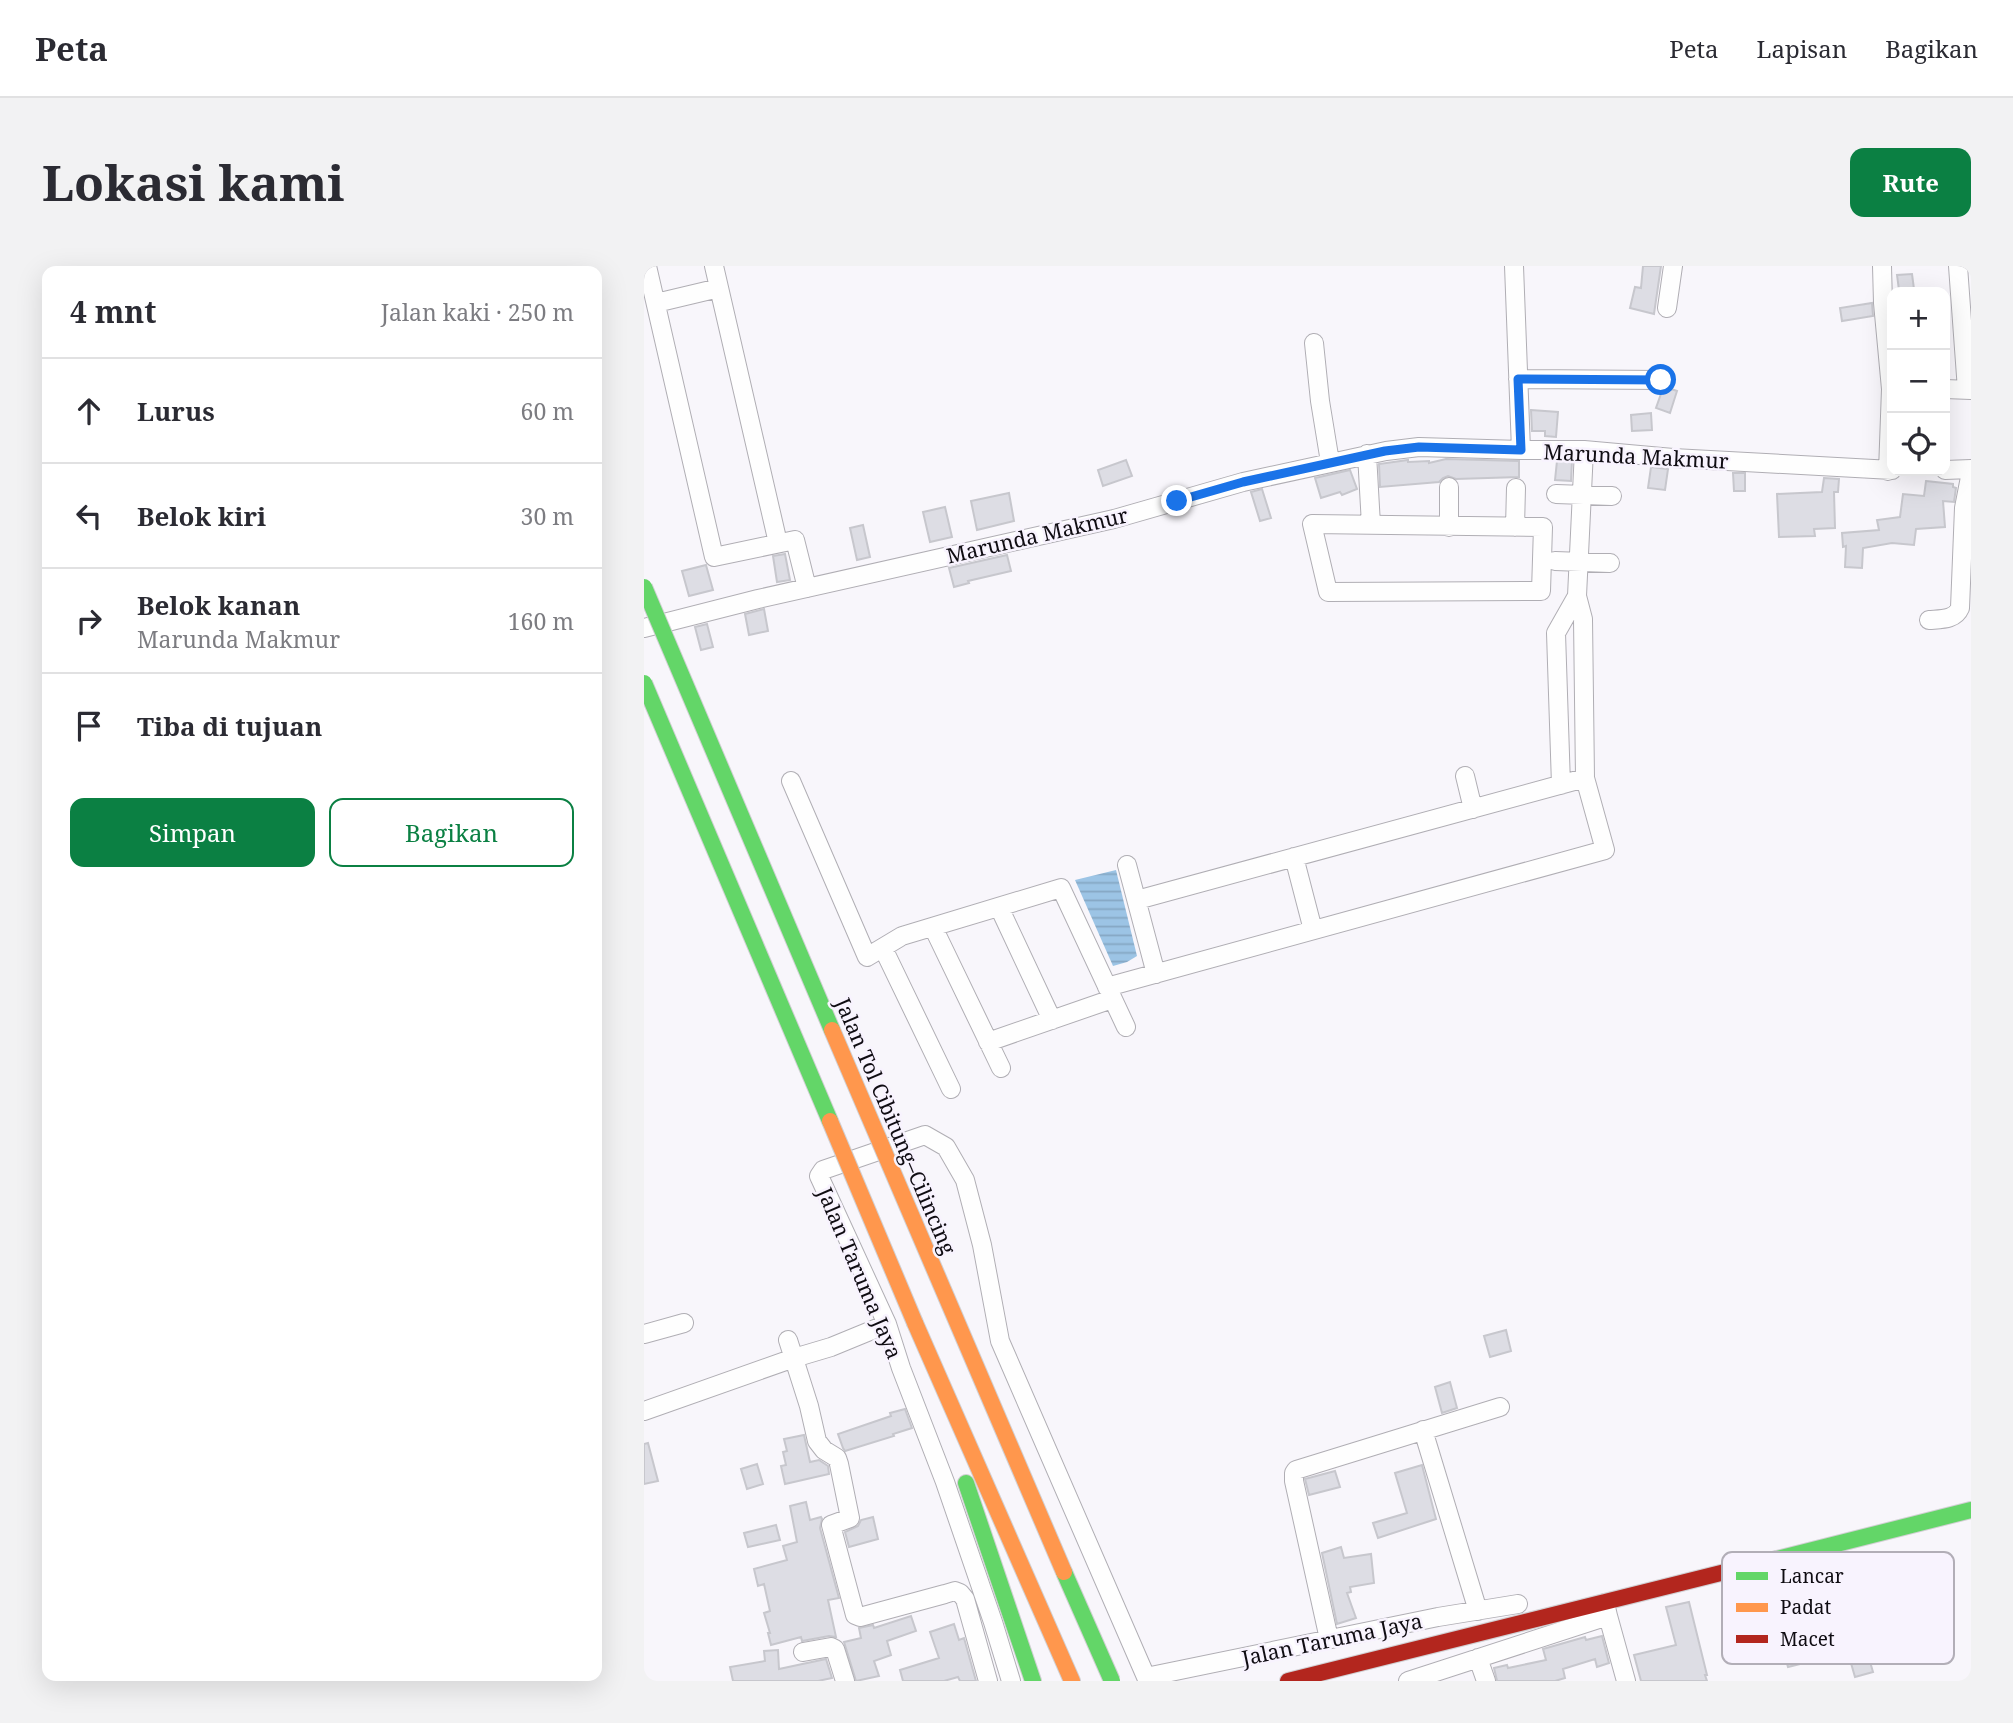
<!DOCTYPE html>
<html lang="id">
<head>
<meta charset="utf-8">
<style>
  :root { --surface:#fff; --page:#f2f2f3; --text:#2b2b33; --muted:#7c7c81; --line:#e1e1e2; --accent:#0b8043 }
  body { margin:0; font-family:"Noto Serif",serif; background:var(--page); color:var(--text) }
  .controls { position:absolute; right:21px; top:21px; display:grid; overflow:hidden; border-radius:14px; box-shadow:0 7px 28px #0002 }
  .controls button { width:63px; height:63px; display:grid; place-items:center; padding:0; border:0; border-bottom:2px solid var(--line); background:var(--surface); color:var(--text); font:35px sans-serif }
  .stop { position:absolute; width:21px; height:21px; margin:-16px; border:5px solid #1a73e8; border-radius:50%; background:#fff }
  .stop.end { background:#1a73e8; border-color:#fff; box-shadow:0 2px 7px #0008 }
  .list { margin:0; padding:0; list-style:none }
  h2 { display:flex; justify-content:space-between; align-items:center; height:91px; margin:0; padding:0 28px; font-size:30px }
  h2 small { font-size:23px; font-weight:400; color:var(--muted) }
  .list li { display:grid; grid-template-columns:46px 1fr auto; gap:21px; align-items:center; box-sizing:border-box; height:105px; padding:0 28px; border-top:2px solid var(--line) }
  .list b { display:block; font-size:26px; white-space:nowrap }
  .list p { margin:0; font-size:23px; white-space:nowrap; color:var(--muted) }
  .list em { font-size:23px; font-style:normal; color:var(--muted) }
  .actions { display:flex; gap:14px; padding:21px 28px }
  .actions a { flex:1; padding:16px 0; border:2px solid var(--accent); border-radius:14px; text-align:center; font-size:24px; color:var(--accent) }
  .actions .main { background:var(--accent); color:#fff }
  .icon { flex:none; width:38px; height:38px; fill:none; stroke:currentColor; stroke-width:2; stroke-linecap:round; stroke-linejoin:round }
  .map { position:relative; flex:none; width:1327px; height:1415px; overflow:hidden; border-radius:14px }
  header { display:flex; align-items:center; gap:42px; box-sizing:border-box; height:98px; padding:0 35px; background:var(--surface); border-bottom:2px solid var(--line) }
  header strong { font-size:33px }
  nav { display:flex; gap:38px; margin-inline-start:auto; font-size:24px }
  .intro { display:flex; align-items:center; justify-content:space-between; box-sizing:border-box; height:168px; padding:0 42px }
  h1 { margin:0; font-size:49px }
  .button { padding:18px 32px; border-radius:14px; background:var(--accent); color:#fff; font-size:24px; font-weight:700 }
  main { display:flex; gap:42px; padding:0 42px }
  aside { flex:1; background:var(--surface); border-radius:14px; box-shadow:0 7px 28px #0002 }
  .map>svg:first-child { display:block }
</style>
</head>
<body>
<header>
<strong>Peta</strong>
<nav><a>Peta</a><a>Lapisan</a><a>Bagikan</a></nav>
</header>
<div class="intro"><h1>Lokasi kami</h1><a class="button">Rute</a></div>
<main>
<aside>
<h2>4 mnt<small>Jalan kaki · 250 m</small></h2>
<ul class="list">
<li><svg class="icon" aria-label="ahead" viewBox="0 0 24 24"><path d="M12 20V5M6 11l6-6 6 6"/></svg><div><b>Lurus</b></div><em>60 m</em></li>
<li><svg class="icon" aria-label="left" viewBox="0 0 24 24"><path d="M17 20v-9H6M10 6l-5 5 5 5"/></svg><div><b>Belok kiri</b></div><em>30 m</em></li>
<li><svg class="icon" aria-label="right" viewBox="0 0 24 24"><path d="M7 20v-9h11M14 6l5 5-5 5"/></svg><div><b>Belok kanan</b><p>Marunda Makmur</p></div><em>160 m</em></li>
<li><svg class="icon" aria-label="arrive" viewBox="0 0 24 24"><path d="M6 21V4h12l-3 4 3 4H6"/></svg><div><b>Tiba di tujuan</b></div></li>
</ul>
<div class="actions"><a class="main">Simpan</a><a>Bagikan</a></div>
</aside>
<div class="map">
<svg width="1327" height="1415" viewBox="0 0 1327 1415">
  <defs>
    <pattern id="water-rules" width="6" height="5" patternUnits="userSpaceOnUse" patternTransform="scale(1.75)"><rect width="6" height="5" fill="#9cc4e5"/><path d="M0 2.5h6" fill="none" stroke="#85a7c3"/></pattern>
  </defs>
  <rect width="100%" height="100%" fill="#f8f6fb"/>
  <!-- water -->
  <path fill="url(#water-rules)" d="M472,604L493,690L483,696L469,700L431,614Z"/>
  <!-- building -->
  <path fill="#dddde4" stroke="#c7c7cd" stroke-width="2" d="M999,0H1017L1010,48L986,42L991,21L997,22Z
    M1268,8L1270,23L1255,24L1253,9Z
    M1228,37L1229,50L1198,55L1196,42Z
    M1024,122L1033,125L1026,147L1012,142L1018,125Z
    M887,144L914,146L912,171L901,170V165H888Z
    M1007,147L1008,164L988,165L987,149Z
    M802,193L875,195V211L812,213L804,210L799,212L795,216L736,221L735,198L764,194V196L785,195V197Z
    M482,194L488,210L459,220L454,204Z
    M913,195H928L927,215L911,214Z
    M1007,201L1024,203L1021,224L1004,222Z
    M706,204L713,223L698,229L696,226L677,232L671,212Z
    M1089,207H1101V225H1090Z
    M1180,212L1195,213L1194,226H1190L1191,262L1170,263L1171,270L1135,271L1133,228L1178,226Z
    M1282,215L1309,218V221L1312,222L1310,236L1299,235L1301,261L1272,263L1270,279L1248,277L1219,282L1218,302L1201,301L1202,280L1199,281L1198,267L1235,264L1233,254L1256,251L1259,228L1280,230Z
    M618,223L627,252L616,255L607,226Z
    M365,227L370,255L333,264L327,235Z
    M301,241L308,271L286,276L279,246Z
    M219,259L226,291L213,294L206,262Z
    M141,288L146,314L133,316L129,290Z
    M363,289L367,305L324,315L325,317L310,321L305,302Z
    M62,299L69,324L45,330L38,305Z
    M120,343L124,365L105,369L101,348Z
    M63,358L69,381L57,384L51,361Z
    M862,1064L867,1085L846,1091L840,1070Z
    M806,1116L813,1142L798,1147L791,1121Z
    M261,1143L268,1162L249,1168L250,1170L201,1185L199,1182L194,1168L247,1150L246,1147Z
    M160,1169L166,1196L175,1194L184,1200L185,1208L141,1218L137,1200L142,1199L139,1186L143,1185L140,1173Z
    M4,1177L14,1215L0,1218V1178Z
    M113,1198L119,1218L103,1223L97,1203Z
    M778,1199L792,1253L734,1272L729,1257L763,1247L751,1207Z
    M691,1205L696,1221L665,1229L661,1213Z
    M162,1236L166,1254L177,1251L178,1253L176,1262L195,1332L184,1334L192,1371L185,1370L158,1375L157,1371L127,1379L124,1367H126L120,1347L126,1345L120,1318L114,1320L110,1303L143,1294L139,1280L153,1276L146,1240Z
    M229,1251L234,1273L205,1281L201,1266L214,1260L217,1254Z
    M132,1259L136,1274L104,1281L100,1267Z
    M697,1281L700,1292L727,1288L730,1317L706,1321L707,1326L703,1327L712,1352L693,1358L678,1287Z
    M1045,1336L1063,1409H1061L1063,1415H997L990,1389L1032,1379L1022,1341Z
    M267,1350L272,1365L243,1375L247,1389L230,1395L235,1410L212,1415L200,1376L217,1372L215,1362L229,1359L230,1362Z
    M1214,1354L1229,1406L1211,1411L1196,1359Z
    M310,1358L315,1374L320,1372L332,1415H316L314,1411L300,1415H259L256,1404L295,1392L286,1366Z
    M958,1370L965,1397L953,1401L951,1393L919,1403L921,1412L911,1415H853L850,1402L863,1399L864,1402L902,1394L899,1383L941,1371L942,1374Z
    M1164,1381L1168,1395L1144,1401L1140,1387Z
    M134,1384L135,1403L182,1393L188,1412L174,1415H89L86,1401L121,1395L120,1385Z"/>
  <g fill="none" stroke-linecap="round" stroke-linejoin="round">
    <!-- street casing -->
    <g stroke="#b0aeb4" stroke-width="20">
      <path id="street" d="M3,0L70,291L151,274L163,322
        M70,0L134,277
        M870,0L877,184
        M1238,0L1239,37L1247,123L1244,205
        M1314,0L1323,124
        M12,37L75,22
        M1023,42L1029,0
        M670,77L676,135L686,196
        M874,113L1017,114
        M1301,123L1327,124
        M723,188L727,259
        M1301,204L1327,203
        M805,221V261
        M912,228L968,230
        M668,258L899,261L897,325L684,326Z
        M871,261L872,222
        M911,295L966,297
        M1285,354C1297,353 1311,354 1316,342L1320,242L1327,206
        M0,362L114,333L470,253L599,216L742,185L775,181L877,184H940L1029,192L1248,204
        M821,510L829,543
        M147,515L223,691L258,670L417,622L482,761
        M917,519L912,367L933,330
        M650,591L669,664
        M483,599L512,708
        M493,634L941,512
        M355,641L408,754
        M289,661L357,802
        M239,682L307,823
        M463,721L961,584L941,512L939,353L933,330L940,184
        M344,776L468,733
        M0,1068L40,1057
        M144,1074L165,1140L173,1175L180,1184L193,1192L195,1198L206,1252L187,1259L211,1349L216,1351L301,1328L311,1325L316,1327L321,1333L344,1415
        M0,1145L150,1092L187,1081L243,1058
        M779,1164L834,1345
        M964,1350L982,1415
        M685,1373L650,1215V1207L652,1204L856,1141
        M159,1386L187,1381L191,1383L201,1415
        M834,1392L842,1415
        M367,1415L349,1356L301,1216L257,1102L243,1058L175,910L179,904L281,869L302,881L321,914L338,979L356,1075L502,1411L794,1351L874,1338
        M764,1415L964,1350L961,1337"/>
    </g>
    <!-- fast casing -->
    <g stroke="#d1d0d3" stroke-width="18">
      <path id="fast" d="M322,1217L389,1415
        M1133,1293L1327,1244"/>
    </g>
    <!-- slow casing -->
    <g stroke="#d1d0d3" stroke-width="18">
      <path id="slow" d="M271,1057L428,1415"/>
    </g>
    <!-- jam casing -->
    <g stroke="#d1d0d3" stroke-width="18">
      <path id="jam" d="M644,1415L1133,1293"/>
    </g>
    <!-- street -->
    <use href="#street" stroke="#fefefe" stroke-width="18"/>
    <!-- fast -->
    <use href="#fast" stroke="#63d668" stroke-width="16"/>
    <!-- slow -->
    <use href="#slow" stroke="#ff974d" stroke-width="16"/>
    <!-- jam -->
    <use href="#jam" stroke="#b3261e" stroke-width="16"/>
    <!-- fast-bridge casing -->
    <g stroke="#d1d0d3" stroke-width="18" stroke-linecap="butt">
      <path id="fast-bridge" d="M0,321L188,764
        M0,417L186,855
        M420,1306L468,1415"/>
    </g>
    <!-- slow-bridge casing -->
    <g stroke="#d1d0d3" stroke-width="18" stroke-linecap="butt">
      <path id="slow-bridge" d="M188,764L420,1306
        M186,855L271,1057"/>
    </g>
    <!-- fast-bridge -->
    <use href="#fast-bridge" stroke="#63d668" stroke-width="16"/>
    <!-- slow-bridge -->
    <use href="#slow-bridge" stroke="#ff974d" stroke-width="16"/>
  </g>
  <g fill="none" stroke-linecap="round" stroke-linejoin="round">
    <!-- route -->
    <path stroke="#1a73e8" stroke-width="9" d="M533,235L599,216L741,185L775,181L877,184L874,113L1017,114"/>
  </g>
  <g text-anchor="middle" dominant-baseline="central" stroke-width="5" stroke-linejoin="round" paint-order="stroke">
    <!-- street labels -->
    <g font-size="21" fill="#0f0c12" stroke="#f8f3fe">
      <text transform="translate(992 190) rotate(3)">Marunda Makmur</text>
      <text transform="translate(393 269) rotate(-13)">Marunda Makmur</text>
      <text transform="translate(252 860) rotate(67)">Jalan Tol Cibitung–Cilincing</text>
      <text transform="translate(216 1007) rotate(67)">Jalan Taruma Jaya</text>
      <text transform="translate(688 1373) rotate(-12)">Jalan Taruma Jaya</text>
    </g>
  </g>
  <!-- legend -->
  <rect x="1078" y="1286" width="232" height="112" rx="10" fill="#f8f3fe" stroke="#b2aeb7" stroke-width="2"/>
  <rect x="1092" y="1306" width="32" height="8" fill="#63d668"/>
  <rect x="1092" y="1337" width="32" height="9" fill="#ff974d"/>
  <rect x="1092" y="1369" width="32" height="8" fill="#b3261e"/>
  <g font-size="19" fill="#0f0c12">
    <text x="1136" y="1317">Lancar</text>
    <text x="1136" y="1348">Padat</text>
    <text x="1136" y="1380">Macet</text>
  </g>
</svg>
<div class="controls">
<button>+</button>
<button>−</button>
<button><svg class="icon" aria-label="locate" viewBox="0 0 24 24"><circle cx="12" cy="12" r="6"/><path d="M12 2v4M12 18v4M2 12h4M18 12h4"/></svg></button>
</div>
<div class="stop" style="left:1017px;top:114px"></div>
<div class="stop end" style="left:533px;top:235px"></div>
</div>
</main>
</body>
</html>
